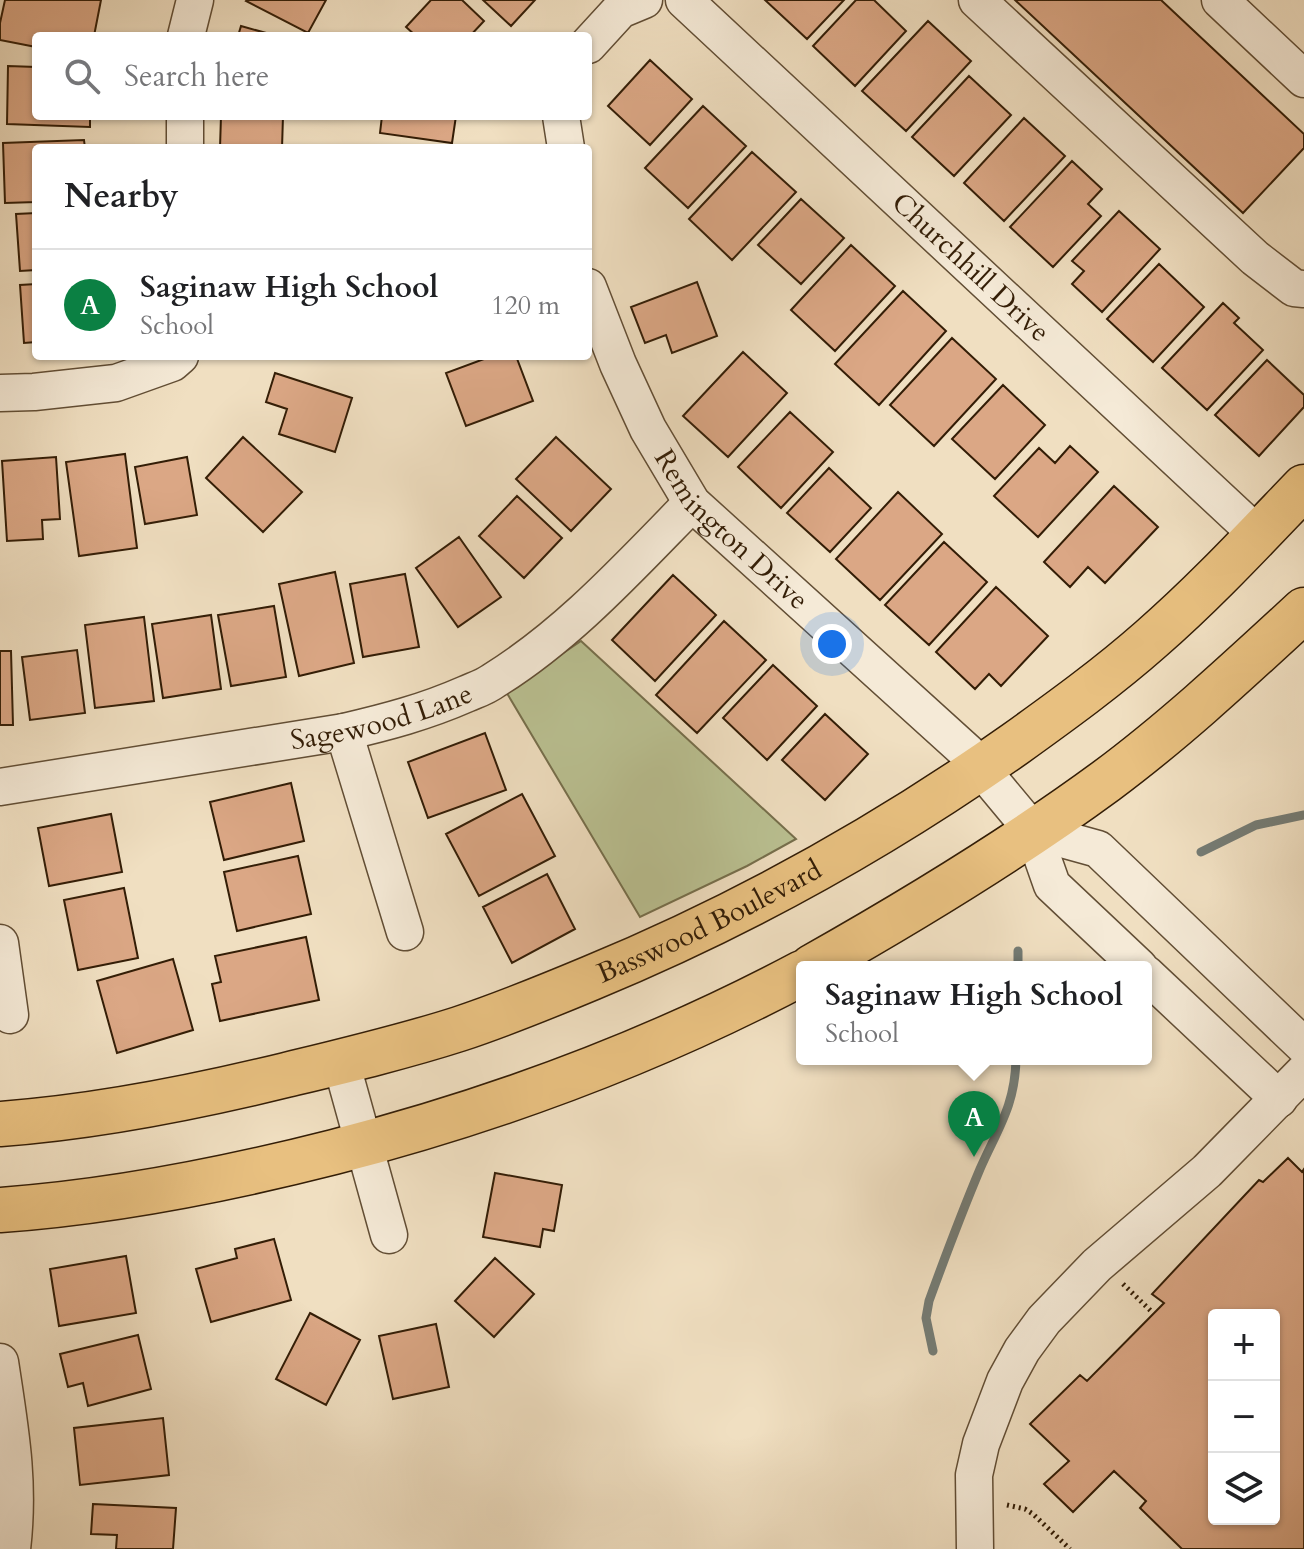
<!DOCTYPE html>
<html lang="en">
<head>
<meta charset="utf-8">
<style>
  :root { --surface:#fff; --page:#f6f6f6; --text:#202124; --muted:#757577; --line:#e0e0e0; --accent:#0b8043 }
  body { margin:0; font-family:Cardo,serif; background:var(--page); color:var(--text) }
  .controls { position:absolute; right:24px; bottom:24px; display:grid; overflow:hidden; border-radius:8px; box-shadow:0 2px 6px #0004 }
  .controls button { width:72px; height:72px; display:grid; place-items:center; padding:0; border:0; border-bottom:2px solid var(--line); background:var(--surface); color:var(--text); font:40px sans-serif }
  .you { position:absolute; left:832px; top:644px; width:28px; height:28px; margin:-20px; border:6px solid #fff; border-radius:50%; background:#1a73e8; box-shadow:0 0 0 12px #1a73e833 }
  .badge { display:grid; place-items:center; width:52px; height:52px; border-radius:50%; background:var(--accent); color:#fff; font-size:26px; font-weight:700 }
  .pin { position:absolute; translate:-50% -66px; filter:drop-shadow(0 2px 4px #0008) }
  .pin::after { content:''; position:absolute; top:42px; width:28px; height:24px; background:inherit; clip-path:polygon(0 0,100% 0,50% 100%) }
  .popup { position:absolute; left:796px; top:961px; width:356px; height:104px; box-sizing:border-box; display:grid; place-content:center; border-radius:8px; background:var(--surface); filter:drop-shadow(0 2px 6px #0005); font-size:26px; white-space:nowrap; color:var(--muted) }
  .popup b { font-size:30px; color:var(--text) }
  .popup::after { content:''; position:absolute; left:50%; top:100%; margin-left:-16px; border:16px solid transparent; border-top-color:var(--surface) }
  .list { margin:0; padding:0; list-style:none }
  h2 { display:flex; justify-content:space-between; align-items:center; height:104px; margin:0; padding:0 32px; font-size:34px }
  h2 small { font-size:26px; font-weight:400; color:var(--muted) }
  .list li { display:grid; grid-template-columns:52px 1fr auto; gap:24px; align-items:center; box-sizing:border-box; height:112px; padding:0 32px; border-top:2px solid var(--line) }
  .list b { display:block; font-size:30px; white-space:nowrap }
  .list p { margin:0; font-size:26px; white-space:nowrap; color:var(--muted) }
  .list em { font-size:26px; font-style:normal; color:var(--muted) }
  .icon { flex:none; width:44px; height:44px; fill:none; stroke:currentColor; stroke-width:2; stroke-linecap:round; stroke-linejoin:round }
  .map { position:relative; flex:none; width:1304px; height:1549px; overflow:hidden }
  .search { position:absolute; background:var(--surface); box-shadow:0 2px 6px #0004; left:32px; top:32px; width:560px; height:88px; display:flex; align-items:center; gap:20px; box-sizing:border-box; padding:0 28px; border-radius:8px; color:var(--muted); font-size:30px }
  .panel { position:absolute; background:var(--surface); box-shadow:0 2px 6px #0004; left:32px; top:144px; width:560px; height:216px; border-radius:8px }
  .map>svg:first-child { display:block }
</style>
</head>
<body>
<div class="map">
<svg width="1304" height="1549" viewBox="0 0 1304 1549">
  <rect width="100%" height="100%" fill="#f0dfc1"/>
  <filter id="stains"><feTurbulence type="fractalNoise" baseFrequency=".0025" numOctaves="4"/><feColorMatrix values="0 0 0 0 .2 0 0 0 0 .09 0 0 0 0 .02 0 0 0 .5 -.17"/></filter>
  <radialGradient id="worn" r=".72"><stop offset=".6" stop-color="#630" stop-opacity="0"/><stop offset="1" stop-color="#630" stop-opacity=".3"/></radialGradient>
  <!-- green -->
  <path fill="#bac192" stroke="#766f4c" stroke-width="2" d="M581,641L796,839L747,866L640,917L505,690L525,679Z"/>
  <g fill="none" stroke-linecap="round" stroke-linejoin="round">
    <!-- stream -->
    <path stroke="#747b74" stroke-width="9" d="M1201,852L1256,825L1304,815
      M1018,967V951
      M933,1351L926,1318L929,1301C945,1257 962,1212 980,1169C998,1128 1015,1106 1016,1059"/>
  </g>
  <!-- building -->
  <path fill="#dba785" stroke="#331d06" stroke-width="2" fill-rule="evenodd" d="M5,0H101L94,36H36V47L0,40V23Z
    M247,0H326L308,33L246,1Z
    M431,0H462L484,21L470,36H416L406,27Z
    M483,0H535L511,26Z
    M765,0H844L807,39Z
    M856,0H874L906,31L855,86L813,46Z
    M1015,0H1161L1304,134V148L1243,213Z
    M928,21L971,61L906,131L862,91Z
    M241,26L277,36H238Z
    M650,60L692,99L650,145L608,106Z
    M8,66L36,67V116H90V127L7,124Z
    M969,76L1011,115L954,176L912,137Z
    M703,106L746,146L688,208L645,168Z
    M221,116H283L282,148H220Z
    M382,116H456L452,143L380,133Z
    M1024,118L1065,156L1004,221L964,183Z
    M84,140L85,148H36V202L5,203L3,143Z
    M752,152L796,192L732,260L689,219Z
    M1072,161L1102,189L1088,204L1101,216L1053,267L1010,227Z
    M801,199L844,238L801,284L758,245Z
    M1119,211L1160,249L1102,312L1072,284L1084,271L1072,261Z
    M36,213V270L20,271L16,214Z
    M851,245L895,286L835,351L791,310Z
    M1159,264L1204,307L1153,362L1107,319Z
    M697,282L717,336L672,353L666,335L645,343L631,307Z
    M36,284V342L24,343L20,285Z
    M903,291L946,331L879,405L835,364Z
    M1223,303L1239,318L1234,323L1263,350L1207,410L1162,368Z
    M952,338L996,379L934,446L890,405Z
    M743,352L787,393L728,457L683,416Z
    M269,356H329V357L269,358Z
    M492,356H516L533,401L466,426L446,373Z
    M1267,360L1304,395V407L1259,456L1215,415Z
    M275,373L352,398L335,452L279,434L287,409L266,402Z
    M1003,385L1045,425L995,479L952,439Z
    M790,412L833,452L781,508L738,467Z
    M243,437L302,492L263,532L206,478Z
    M556,437L611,489L571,531L516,479Z
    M1070,446L1098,472L1038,537L994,496L1039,448L1055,463Z
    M125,454L137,548L79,556L66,462Z
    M56,457L60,519L42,520L43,539L7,541L2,461Z
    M187,457L197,515L145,524L135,467Z
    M829,468L871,508L830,552L787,513Z
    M1114,486L1158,527L1105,583L1088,567L1070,587L1044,562Z
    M898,492L942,534L880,600L836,559Z
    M517,496L562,538L524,578L479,536Z
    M459,537L501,597L458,627L416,568Z
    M944,542L987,582L929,645L885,605Z
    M335,572L354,663L299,676L279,584Z
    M405,574L419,647L363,657L350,584Z
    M673,575L716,615L655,681L612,640Z
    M996,587L1048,636L1001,686L989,674L975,689L936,652Z
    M274,606L286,677L231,686L218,615Z
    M211,615L221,689L163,698L152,624Z
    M144,617L154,701L95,708L85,625Z
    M724,621L766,660L697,733L656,695Z
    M77,650L85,713L30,720L22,657Z
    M0,651H11L13,725H0Z
    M773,665L817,706L767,760L723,718Z
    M825,714L868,754L825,800L782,760Z
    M485,733L506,790L428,818L408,762Z
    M291,783L304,841L224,860L210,802Z
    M522,794L555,856L479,896L446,834Z
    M111,814L122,872L49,886L38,828Z
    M298,856L311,914L237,931L224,872Z
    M547,874L575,929L512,963L483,907Z
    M124,888L138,958L78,970L64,900Z
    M306,937L319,1000L220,1021L212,984L221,982L215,956Z
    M173,959L193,1030L117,1053L97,981Z
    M1288,1158L1302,1172L1304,1169V1549H1182L1140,1508L1146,1501L1114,1471L1073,1512L1044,1484L1069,1461L1030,1424L1080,1375L1087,1381L1164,1303L1152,1294L1259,1180L1263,1182ZM1214,1315H1274V1519H1214Z
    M495,1173L562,1185L554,1231L543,1229L540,1247L483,1237Z
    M274,1239L291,1300L211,1322L196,1269L237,1258L235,1249Z
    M126,1256L136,1313L59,1326L50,1269Z
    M495,1258L534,1294L494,1337L455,1301Z
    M310,1313L360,1340L326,1405L276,1379Z
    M436,1324L449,1387L393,1399L379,1336Z
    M138,1335L151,1389L88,1406L83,1383L68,1387L60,1354Z
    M163,1418L169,1475L80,1485L74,1428Z
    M93,1504L176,1508L173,1549H116L117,1535L91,1534Z"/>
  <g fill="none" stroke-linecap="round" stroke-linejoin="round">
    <!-- minor casing -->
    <g stroke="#624e35" stroke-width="39">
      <g id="minor">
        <path id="s1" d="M684,0L1258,535"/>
        <path d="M977,0L1255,258L1294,288L1304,289"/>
        <path d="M1220,0L1304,79"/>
        <path d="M186,36L195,0"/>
        <path d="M588,45L620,10L644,0"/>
        <path d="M185,116V148"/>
        <path d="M561,116L566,148"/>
        <path id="s2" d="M588,287L618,364L648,429L692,503L968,753L1033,831L1052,885L1139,967"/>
        <path d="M0,393L34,392L116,383L172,363L180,356"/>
        <path d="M344,732L405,932"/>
        <path id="s3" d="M0,787L344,732C387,722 425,712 466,694C475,690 485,687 493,681C569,634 630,566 692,503"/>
        <path d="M1033,831L1098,849L1304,1046"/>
        <path d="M0,943L10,1015"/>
        <path d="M1146,974L1279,1099"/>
        <path d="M341,1062L389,1235"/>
        <path d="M0,1362C10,1428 20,1482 12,1549"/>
        <path d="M975,1549L974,1475L981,1444L1005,1381L1022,1350L1044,1320L1097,1265L1207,1171L1304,1072"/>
      </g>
    </g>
    <!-- major casing -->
    <g stroke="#331d06" stroke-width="47">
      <g id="major">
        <path d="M812,967C913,910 1012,850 1106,781C1176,729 1240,669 1304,610"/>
        <path id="s4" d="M0,1124C97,1117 192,1098 286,1075C344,1061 403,1047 459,1029C504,1014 548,996 591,978C741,916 883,837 1015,744C1061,711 1108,677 1151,639C1205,592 1254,539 1304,487"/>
        <path d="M0,1210C113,1202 224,1180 334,1152C497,1110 653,1052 802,973"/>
      </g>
    </g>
    <!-- path -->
    <path stroke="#331d06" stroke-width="5" stroke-dasharray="2 4" stroke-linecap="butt" d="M1123,1284L1153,1313
      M1007,1505L1025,1509L1033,1514L1070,1549"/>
    <!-- minor -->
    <use href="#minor" stroke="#f5ead7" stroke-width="36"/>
    <!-- major -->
    <use href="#major" stroke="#e8c080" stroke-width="44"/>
  </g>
  <g text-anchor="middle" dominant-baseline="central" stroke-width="8" stroke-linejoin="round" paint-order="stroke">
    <!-- street labels -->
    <g font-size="28" fill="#331d06" stroke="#f5ead7">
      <text stroke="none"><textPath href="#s1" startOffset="392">Churchhill Drive</textPath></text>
      <text stroke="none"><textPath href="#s2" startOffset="286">Remington Drive</textPath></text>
      <text stroke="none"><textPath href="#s3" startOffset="388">Sagewood Lane</textPath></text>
      <text stroke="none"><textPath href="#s4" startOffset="742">Basswood Boulevard</textPath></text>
    </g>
  </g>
  <rect width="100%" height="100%" filter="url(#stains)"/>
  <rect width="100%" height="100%" fill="url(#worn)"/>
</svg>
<div class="controls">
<button>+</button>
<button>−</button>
<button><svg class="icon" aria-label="layers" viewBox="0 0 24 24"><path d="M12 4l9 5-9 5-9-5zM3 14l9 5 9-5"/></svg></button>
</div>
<div class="you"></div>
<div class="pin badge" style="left:974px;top:1157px">A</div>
<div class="popup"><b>Saginaw High School</b>School</div>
<div class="search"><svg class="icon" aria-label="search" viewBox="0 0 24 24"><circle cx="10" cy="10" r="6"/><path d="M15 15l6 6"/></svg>Search here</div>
<section class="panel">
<h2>Nearby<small></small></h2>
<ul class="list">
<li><span class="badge">A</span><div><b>Saginaw High School</b><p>School</p></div><em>120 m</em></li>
</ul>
</section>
</div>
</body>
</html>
